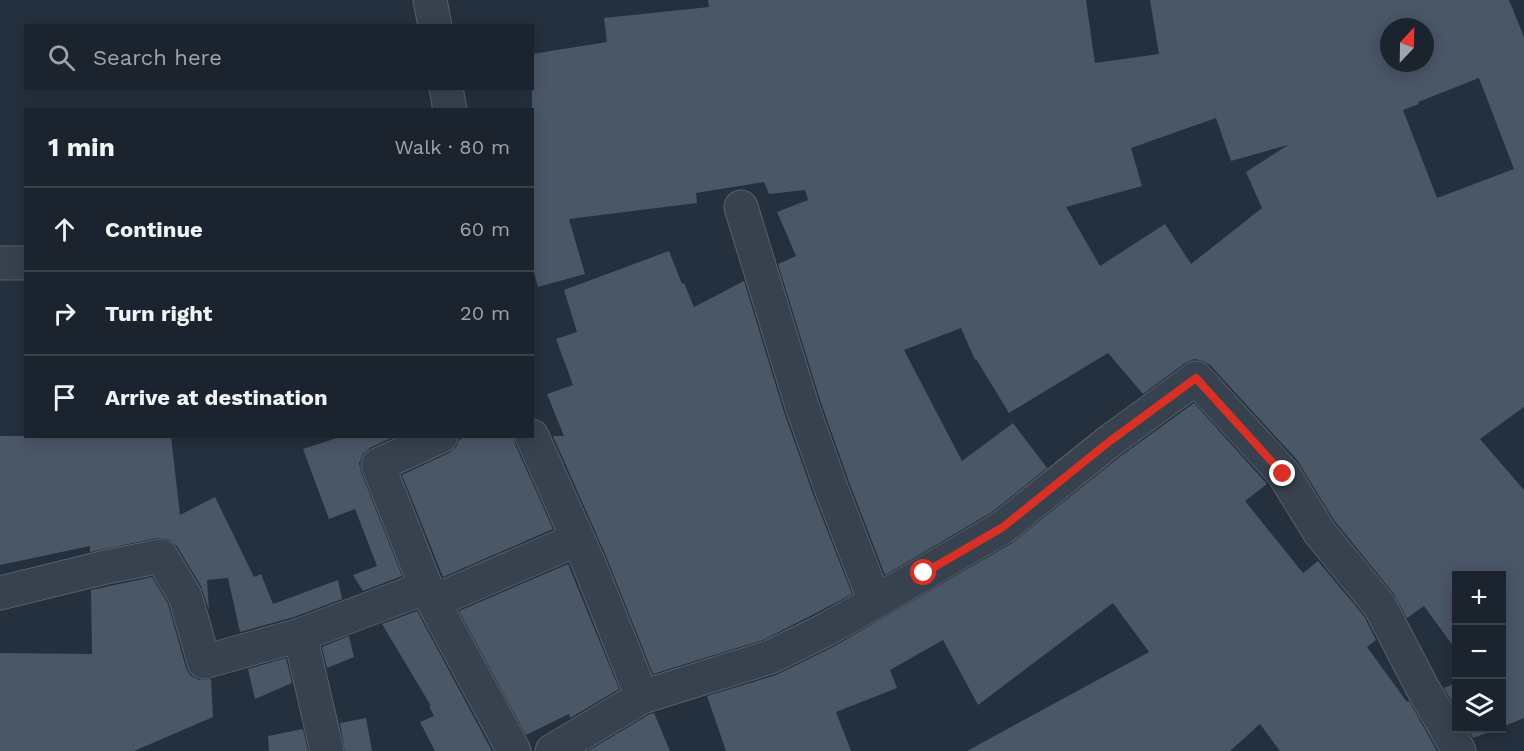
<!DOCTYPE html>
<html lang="en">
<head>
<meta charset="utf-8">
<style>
  :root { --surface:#1b242e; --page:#28303a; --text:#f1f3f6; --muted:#a0a4aa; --line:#39414a }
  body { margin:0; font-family:"Work Sans",sans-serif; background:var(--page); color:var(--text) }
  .controls { position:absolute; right:18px; bottom:18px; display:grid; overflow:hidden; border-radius:0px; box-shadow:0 3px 15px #0003 }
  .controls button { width:54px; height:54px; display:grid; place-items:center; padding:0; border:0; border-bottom:2px solid var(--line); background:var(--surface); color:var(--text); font:30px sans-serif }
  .compass { position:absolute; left:1380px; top:18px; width:54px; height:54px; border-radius:50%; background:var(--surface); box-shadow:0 3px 15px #0003; rotate:22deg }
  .stop { position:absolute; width:18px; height:18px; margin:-14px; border:4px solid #d93025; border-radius:50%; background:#fff }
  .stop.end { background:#d93025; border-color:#fff; box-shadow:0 2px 6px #0008 }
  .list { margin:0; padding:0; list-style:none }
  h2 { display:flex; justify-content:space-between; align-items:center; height:78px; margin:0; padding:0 24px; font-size:26px }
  h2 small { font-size:20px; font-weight:400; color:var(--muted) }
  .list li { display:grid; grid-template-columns:39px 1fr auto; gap:18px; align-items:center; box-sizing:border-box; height:84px; padding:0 24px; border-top:2px solid var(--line) }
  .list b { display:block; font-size:22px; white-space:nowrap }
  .list em { font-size:20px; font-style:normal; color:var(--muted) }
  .icon { flex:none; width:33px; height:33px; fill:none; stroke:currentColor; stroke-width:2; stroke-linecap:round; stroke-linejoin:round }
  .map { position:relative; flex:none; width:1524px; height:751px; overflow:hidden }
  .search { position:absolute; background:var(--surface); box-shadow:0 3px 15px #0003; left:24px; top:24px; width:510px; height:66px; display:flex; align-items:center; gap:15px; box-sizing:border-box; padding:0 21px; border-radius:0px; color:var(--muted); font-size:22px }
  .panel { position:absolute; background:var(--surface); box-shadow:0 3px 15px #0003; left:24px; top:108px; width:510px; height:330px; border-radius:0px }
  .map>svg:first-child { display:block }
</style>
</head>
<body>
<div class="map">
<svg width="1524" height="751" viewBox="0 0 1524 751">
  <rect width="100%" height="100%" fill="#24303e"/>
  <!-- building -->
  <path fill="#4a5767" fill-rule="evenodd" d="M708,0H1086L1095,63L1159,54L1150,0H1509L1524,37V407L1480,439L1524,490V718L1502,727V576H1456V650L1424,606L1407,618L1394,594L1334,520L1297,460L1210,365L1203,361L1194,359L1185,363L1143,394L1108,353L1009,413L976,359L975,360L961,328L904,350L962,461L1013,423L1047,468L992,512L885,575L849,482L820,400L778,264L796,256L777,212L808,200L805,190L769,194L764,182L696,193L697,203L569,219L585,274L538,287L532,266V54L607,42L604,18L709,7ZM1389,27H1425V63H1389ZM1479,78L1514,169L1437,198L1403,110L1419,104L1418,102ZM1216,118L1231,161L1288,145L1246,172L1262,208L1191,264L1165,224L1100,266L1066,207L1142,186L1131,148Z
    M669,251L682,284L684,283L694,307L744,281L784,412L813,494L852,594L816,613L763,640L653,674L606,556L553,436H564L547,394L573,385L556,339L577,332L564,290Z
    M1194,403L1267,484L1245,501L1303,573L1318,561L1364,616L1376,640L1367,647L1407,702L1409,701L1437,751H1280L1260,724L1230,751H967L1149,652L1113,603L978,705L943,640L890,670L897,688L836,712L851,751H726L707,696L776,675L833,647L1012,543L1121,456Z
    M0,436H171L180,515L215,497L254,577L261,574L273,604L338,580L342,599L294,617L240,632L228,578L207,580L209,610L201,586L177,546L168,539L157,538L90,552V546L0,565Z
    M343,436H395L370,448L363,454L359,463L361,472L402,576L363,591L353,575L377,566L355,509L329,519L303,449Z
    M466,436H514L515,444L553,529L443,577L402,475L449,453L456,447L459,440Z
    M568,564L619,689L570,718L569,714L526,735L459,611Z
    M152,577L168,604L186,668L191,676L199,680L211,679L213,717L134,751H0V653L92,654L91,590Z
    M417,611L492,751H435L420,722L434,716L429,706H431L382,624Z
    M349,636L354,657L327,668L322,647Z
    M286,658L292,683L255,699L248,669Z
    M1456,683V709L1444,688Z
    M654,713L670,751H588L650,714Z
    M366,718L372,751H345L340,723Z
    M303,729L308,751H269L268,736Z
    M1468,729H1497L1473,738Z"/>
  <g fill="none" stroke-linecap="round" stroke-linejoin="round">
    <!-- street casing -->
    <g stroke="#56606c" stroke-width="35">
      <path id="street" d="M430,0L435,26
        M446,88L450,110
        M741,207L802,406L831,488L875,602
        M0,263H26
        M441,436L378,465L428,592L514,751
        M532,436L589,564L642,697L552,751
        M0,593L106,567L161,556L185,596L204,662L300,635
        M642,697L770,657L825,630L875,602L1003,527L1110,441L1196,378L1283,473L1320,533L1380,606L1422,687L1459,751
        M327,751L300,635L419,590L444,597L578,539"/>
    </g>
    <!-- street -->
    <use href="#street" stroke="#38424e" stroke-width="33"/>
  </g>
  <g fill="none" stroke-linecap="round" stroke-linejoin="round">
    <!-- route -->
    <path stroke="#d93025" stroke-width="8" d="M924,573L1003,527L1110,441L1196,378L1283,474"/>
  </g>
</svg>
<div class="controls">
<button>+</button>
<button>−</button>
<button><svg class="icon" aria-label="layers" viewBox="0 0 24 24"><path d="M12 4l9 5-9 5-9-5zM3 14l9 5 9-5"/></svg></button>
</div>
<svg class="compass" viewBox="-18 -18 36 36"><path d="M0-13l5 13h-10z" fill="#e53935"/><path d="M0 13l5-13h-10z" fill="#a0a4aa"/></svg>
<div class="stop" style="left:924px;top:573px"></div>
<div class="stop end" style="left:1283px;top:474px"></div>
<div class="search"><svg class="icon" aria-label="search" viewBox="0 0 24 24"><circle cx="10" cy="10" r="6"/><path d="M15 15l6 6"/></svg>Search here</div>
<section class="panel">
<h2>1 min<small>Walk · 80 m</small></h2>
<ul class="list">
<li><svg class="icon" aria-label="ahead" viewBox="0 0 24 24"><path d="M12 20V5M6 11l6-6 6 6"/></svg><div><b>Continue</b></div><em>60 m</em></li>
<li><svg class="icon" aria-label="right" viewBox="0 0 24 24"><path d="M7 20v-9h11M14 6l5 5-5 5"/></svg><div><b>Turn right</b></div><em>20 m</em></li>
<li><svg class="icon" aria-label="arrive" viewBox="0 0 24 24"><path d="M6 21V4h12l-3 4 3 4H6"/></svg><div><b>Arrive at destination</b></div></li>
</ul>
</section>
</div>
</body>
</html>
